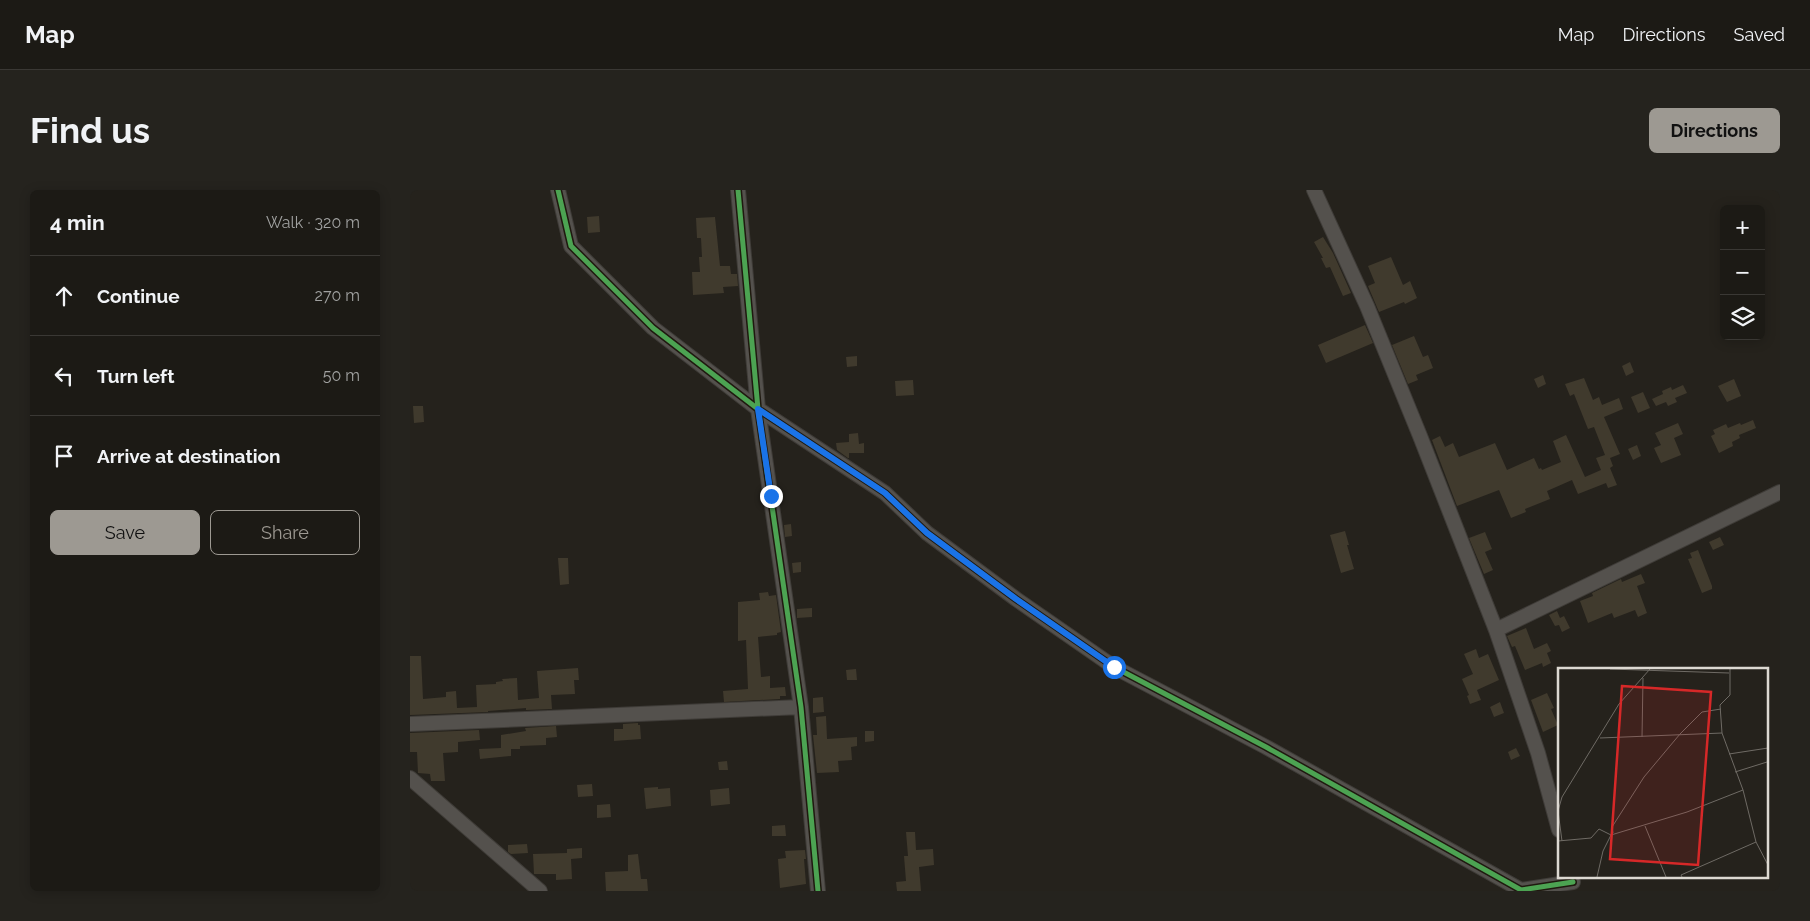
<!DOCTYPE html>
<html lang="en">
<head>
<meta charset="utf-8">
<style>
  :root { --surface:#1c1a15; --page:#25231e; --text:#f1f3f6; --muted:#a0a1a0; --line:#3a3834; --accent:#9d9992 }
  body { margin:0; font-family:Raleway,sans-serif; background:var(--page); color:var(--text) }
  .controls { position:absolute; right:15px; top:15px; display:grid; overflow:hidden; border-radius:8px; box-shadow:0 2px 12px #0003 }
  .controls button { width:45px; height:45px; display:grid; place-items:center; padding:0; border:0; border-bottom:1px solid var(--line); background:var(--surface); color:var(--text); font:25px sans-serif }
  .stop { position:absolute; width:15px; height:15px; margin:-11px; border:4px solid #1a73e8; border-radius:50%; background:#fff }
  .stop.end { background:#1a73e8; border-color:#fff; box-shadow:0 1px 5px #0008 }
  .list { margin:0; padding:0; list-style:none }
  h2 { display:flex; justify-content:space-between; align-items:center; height:65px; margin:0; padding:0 20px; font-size:21px }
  h2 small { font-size:16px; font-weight:400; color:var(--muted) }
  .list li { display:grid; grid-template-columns:32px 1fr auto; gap:15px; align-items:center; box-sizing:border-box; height:80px; padding:0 20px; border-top:1px solid var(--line) }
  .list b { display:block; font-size:19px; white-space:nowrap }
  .list em { font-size:16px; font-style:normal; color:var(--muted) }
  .actions { display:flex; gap:10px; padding:15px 20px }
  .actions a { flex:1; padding:11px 0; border:1px solid var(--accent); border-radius:8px; text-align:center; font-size:18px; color:var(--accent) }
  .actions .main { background:var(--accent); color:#111 }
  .icon { flex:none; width:28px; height:28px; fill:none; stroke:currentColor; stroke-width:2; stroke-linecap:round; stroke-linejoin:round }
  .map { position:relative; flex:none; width:1370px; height:701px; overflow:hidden; border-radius:8px }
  header { display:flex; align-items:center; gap:30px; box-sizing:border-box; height:70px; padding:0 25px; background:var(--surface); border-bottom:1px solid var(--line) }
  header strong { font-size:24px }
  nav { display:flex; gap:28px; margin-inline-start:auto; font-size:18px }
  .intro { display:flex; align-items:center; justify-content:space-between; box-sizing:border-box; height:120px; padding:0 30px }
  h1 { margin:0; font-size:35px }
  .button { padding:12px 22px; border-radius:8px; background:var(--accent); color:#111; font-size:18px; font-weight:700 }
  main { display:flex; gap:30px; padding:0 30px }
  aside { flex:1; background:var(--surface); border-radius:8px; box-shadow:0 2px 12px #0003 }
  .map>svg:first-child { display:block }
</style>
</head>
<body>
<header>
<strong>Map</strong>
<nav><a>Map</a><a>Directions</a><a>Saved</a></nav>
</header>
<div class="intro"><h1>Find us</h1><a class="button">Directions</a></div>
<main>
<aside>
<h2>4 min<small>Walk · 320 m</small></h2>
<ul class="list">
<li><svg class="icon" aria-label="ahead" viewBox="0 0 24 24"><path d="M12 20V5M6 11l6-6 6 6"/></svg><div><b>Continue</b></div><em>270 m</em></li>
<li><svg class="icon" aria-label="left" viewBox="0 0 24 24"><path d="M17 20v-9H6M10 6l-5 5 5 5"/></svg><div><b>Turn left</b></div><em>50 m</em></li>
<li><svg class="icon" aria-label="arrive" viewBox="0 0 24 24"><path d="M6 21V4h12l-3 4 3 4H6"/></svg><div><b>Arrive at destination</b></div></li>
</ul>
<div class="actions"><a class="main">Save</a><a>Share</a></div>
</aside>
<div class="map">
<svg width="1370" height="701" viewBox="0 0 1370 701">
  <rect width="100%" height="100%" fill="#25221c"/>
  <!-- building -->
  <path fill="#403a2d" d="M189,26L190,42L178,43L177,27Z
    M305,27L310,76H320L321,84H327L328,96L313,97L314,103L283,105L282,82H290L289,67H292L291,48H287L286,28Z
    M913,47L923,63L941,103L933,106L920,77L916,78L911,68H913L904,52Z
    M981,67L993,95L1000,91L1007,108L995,114L994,112L969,122L958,96L965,93L958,76Z
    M955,135L963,153L916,173L908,155Z
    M1004,146L1013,167L1018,165L1023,178L1006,185L1008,190L998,194L982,155Z
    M447,166V176L437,177L436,167Z
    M1220,172L1224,182L1216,186L1212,176Z
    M1133,185L1136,194L1128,198L1124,189Z
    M1174,188L1183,210L1189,207L1192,215L1209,208L1213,219L1194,227L1210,264L1200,268L1203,276L1200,278L1207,295L1198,298L1196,293L1168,304L1162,290L1137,301L1140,309L1115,319L1116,322L1101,328L1089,300L1047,316L1022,250L1030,246L1035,257L1043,253L1049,267L1085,253L1097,280L1124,268L1129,279L1131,278L1132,280L1151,272L1143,251L1156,245L1175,287L1191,280L1186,268L1195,265L1184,237L1178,239L1164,204L1160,206L1155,194Z
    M1324,189L1331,206L1317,212L1308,196Z
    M503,190L504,205L486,206L485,191Z
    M1273,195L1277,203L1265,208L1267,212L1258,216L1256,212L1246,216L1242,209L1253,204L1252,201L1261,197L1262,200Z
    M1233,202L1240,218L1228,223L1221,207Z
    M3,216H13L14,232L4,233Z
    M1343,230L1346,238L1329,245L1330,248L1322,252L1323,256L1309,263L1301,246L1305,244L1303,240L1316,234L1318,238L1330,233L1331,235Z
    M1268,233L1273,244L1264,248L1271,265L1251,273L1244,258L1251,255L1245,243Z
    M448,243L449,254L454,253V263H439V268H438L427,260L426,253L439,252V244Z
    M1227,255L1231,266L1223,270L1218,259Z
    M381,334L382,346L375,347L374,335Z
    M935,341L939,355H937L944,379L931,383L920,345Z
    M1075,342L1082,359L1075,362L1083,380L1074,384L1059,348Z
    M1310,347L1314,355L1303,360L1299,352Z
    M1288,360L1302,396V399L1292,403L1278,369L1282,368L1280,363Z
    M148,368H158L159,394L150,395Z
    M391,372V382L383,383L382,373Z
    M1231,384L1235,393L1227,396L1237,423L1228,427L1225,420L1204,428L1202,423L1178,433L1170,411L1183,406L1182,403L1211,389L1212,392Z
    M358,402L359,406L366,405L371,442L367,443V445L348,447L351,487L360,486V498L375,497L376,506H370V509L314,512L313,501L338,499L336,450L328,451V412L350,410L349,403Z
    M402,418V427L387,428V419Z
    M1147,421L1150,428L1154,426L1160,438L1152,442L1149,435L1145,436L1139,425Z
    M1116,438L1124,459L1137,453L1141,461L1137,463L1141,473L1133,477L1132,473L1115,480L1105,456L1102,457L1097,446Z
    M1066,459L1069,468L1078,464L1089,490L1067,500L1071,510L1060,514L1057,506L1059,505L1052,489L1063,484L1054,464Z
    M0,466H11L13,509L36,507V502L46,501L47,518L67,517L66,495L86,494V492L93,491L92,489L107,488L108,510L129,508L127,481L168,478L169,490H164L165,504L141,505L142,519L116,520V518L78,521V522L0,525Z
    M446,479L447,490H437L436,480Z
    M1137,503L1144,518L1141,519L1148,535L1133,542L1121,510Z
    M413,507L414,522L403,523V508Z
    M1090,512L1094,523L1084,527L1080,517Z
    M416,526L417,549L447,547V556L441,557L442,570L428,571L429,582L407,583L403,545H407L406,527Z
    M228,533V535H230L231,549L204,551V539H213V534Z
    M146,536L147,547L136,548V555L110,556V559H101V566L70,569L69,559L91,558V545L116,541L115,538Z
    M69,540L70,550L48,552V562L33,563L35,591H21L20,584L8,583L7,562H0V543Z
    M455,541H464V551L455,552Z
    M1106,558L1110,566L1101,570L1098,562Z
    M317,571L318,580H309L308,572Z
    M182,594L183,606L168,607L167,595Z
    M248,597V599L260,598L261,616L236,619L234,598Z
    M319,598L320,614L301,616L300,600Z
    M200,614L201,627L187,628V615Z
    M375,635L376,646H362V636Z
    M496,642H505L506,660L523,659L524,675L509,677L511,701H487L486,692L496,691L494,666H498Z
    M117,654L118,663L101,664L98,662V655Z
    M172,658V668L161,669L162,689L146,690V684H124L123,664L157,663V659Z
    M395,660L396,669H394L396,694L370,698L368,669L376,668L375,661Z
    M228,664L231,689H237L238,701H196L195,682L218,681V665Z"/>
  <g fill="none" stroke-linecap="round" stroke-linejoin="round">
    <!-- minor casing -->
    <g stroke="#3f3c38" stroke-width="16">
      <path id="minor" d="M148,0L161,56L243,138L348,219L475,303L517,343L606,409L704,477L856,557L1111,700L1163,692
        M328,0L348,219L391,517L408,701
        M904,0L957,116L1010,246L1086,440L1128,563L1149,640
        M1086,440L1370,302
        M0,534L391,517
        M0,588L130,701"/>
    </g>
    <!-- minor -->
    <use href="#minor" stroke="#54514d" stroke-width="14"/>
    <!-- cycleway casing -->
    <g stroke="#1f190f" stroke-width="8">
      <path id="cycleway" d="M148,0L161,56L243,138L348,219L475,303L517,343L606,409L704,477L856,557L1111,700L1163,692
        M328,0L348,219L391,517L408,701"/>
    </g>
    <!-- cycleway -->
    <use href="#cycleway" stroke="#4ca352" stroke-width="5"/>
  </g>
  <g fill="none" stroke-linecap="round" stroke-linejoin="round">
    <!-- route -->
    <path stroke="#1a73e8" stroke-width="6" d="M361,306L348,219L475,303L517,343L606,409L704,477"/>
  </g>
  <!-- overview -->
  <g transform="translate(1148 478)">
    <rect width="210" height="210" fill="#25221c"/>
    <path fill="none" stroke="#6f6b65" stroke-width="1" d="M52,1L171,5M172,1V27L162,37L164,65L185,122L198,174L210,197M84,69L85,10M42,70L164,65M171,86L210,80M177,104L209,94M87,158L108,209M55,165L54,159L86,109L122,66L144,44L163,41M53,167L129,144L185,122M0,173L33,170L41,161L53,167L45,183L39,209M4,173L0,143L4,129L61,36L92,1M124,209L123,207L198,174"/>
    <path fill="#d62828" fill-opacity="0.15" stroke="#d62828" stroke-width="2.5" d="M64,18L153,24L140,197L52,191Z"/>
    <rect width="210" height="210" fill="none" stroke="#ddd9d2" stroke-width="2.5"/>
  </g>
</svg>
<div class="controls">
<button>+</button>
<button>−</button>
<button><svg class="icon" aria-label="layers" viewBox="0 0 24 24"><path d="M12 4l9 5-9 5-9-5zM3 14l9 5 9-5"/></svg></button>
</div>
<div class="stop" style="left:704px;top:477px"></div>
<div class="stop end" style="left:361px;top:306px"></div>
</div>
</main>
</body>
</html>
